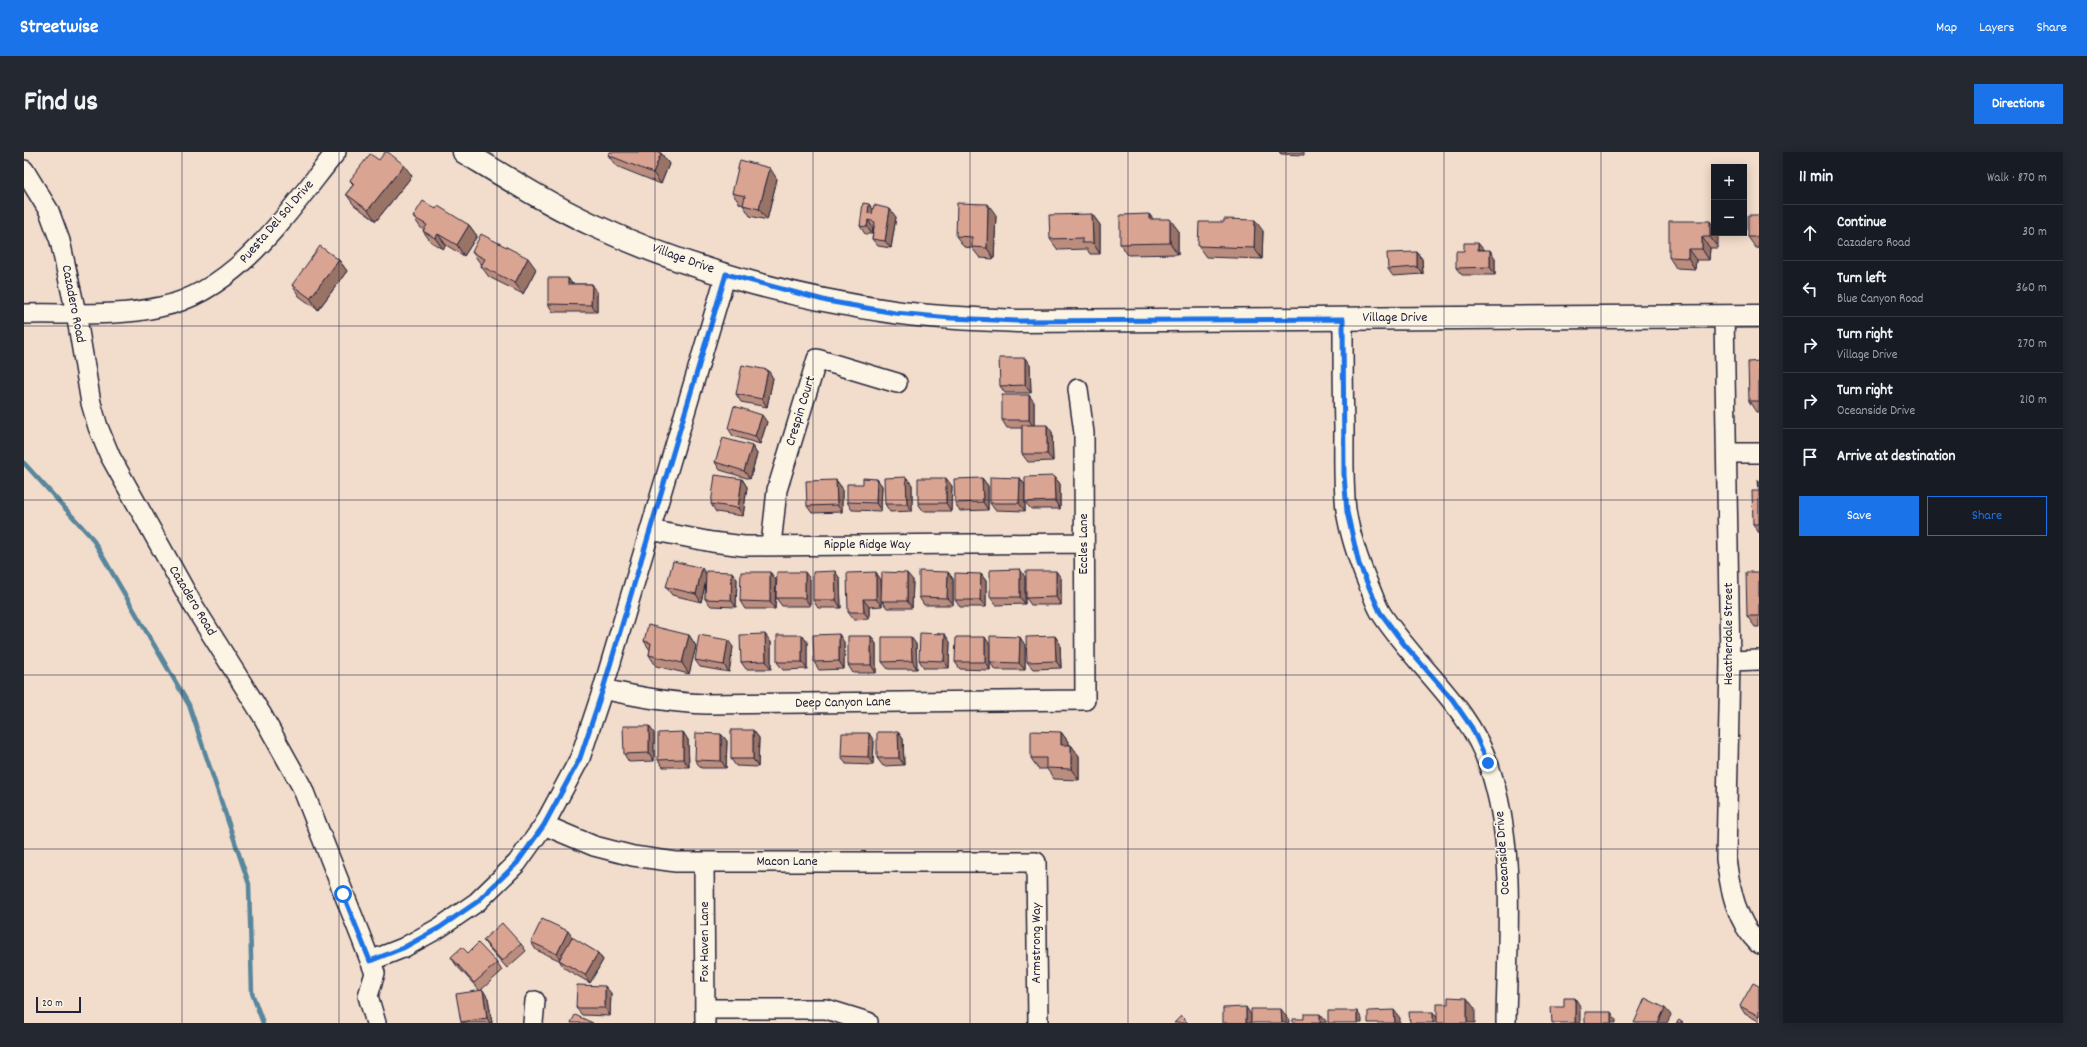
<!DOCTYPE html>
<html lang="en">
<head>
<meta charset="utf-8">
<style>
  :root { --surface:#171b24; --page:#242831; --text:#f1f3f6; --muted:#9ea1a6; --line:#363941; --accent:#1a73e8 }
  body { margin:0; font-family:Dekko,sans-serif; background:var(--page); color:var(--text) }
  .controls { position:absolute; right:12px; top:12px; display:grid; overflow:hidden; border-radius:0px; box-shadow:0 2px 10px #0003 }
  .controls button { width:36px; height:36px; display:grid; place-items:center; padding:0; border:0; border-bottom:1px solid var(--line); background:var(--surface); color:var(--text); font:20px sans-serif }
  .scale { position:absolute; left:12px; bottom:10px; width:45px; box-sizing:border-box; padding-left:4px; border:2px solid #22223b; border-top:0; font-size:11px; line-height:14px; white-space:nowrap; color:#22223b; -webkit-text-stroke:3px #fcf5e5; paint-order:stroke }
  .stop { position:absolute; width:12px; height:12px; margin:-9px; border:3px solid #1a73e8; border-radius:50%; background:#fff }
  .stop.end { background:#1a73e8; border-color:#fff; box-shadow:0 1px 4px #0008 }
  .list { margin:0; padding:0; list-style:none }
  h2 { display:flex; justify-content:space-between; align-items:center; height:52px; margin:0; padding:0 16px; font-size:17px }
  h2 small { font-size:13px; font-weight:400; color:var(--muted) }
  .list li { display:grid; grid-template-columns:26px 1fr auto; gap:12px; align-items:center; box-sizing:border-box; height:56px; padding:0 16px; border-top:1px solid var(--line) }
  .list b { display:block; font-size:15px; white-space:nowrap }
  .list p { margin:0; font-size:13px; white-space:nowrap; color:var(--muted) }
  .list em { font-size:13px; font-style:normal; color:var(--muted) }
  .actions { display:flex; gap:8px; padding:12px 16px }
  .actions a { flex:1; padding:9px 0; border:1px solid var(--accent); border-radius:0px; text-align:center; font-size:14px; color:var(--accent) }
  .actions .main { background:var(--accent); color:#fff }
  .icon { flex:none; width:22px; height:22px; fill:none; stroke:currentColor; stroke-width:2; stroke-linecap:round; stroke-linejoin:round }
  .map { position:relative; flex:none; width:1735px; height:871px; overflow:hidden; border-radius:0px }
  header { display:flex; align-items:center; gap:24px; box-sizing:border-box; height:56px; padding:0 20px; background:var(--accent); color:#fff }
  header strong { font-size:19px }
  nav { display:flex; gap:22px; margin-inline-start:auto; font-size:14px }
  .intro { display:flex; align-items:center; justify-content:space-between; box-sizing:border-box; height:96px; padding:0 24px }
  h1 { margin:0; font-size:28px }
  .button { padding:10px 18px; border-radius:0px; background:var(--accent); color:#fff; font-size:14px; font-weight:700 }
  main { display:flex; gap:24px; padding:0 24px }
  aside { flex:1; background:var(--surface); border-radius:0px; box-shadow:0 2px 10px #0003 }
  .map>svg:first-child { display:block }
</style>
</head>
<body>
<header>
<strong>Streetwise</strong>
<nav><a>Map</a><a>Layers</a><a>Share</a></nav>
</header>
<div class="intro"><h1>Find us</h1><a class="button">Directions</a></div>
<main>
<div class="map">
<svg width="1735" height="871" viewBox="0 0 1735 871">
  <rect width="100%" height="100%" fill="#f2ddcc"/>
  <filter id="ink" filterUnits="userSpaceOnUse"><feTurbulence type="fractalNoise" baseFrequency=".025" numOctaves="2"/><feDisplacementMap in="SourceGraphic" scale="8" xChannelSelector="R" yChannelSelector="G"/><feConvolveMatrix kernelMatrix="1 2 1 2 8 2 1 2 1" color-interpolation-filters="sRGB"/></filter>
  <g filter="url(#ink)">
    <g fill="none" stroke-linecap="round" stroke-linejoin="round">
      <!-- stream -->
      <path stroke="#59869c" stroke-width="4.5" d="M0,311L68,386L165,553L225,732L228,841L239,871"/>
      <!-- minor casing -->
      <g stroke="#22223b" stroke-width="22">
        <path id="minor" d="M0,18L25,59L36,89L52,161L67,251L74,275L86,304L169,453L238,563L278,635L351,821L344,844L352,871
          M0,162C45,161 92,165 136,155C213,140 266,57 312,0
          M1700,164L1706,509L1702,707C1706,736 1712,770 1735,792
          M1319,167C1319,203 1319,239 1320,276C1320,303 1319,331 1322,358C1326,384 1335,410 1345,434C1349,443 1352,453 1357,461C1391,514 1444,552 1465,614C1493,696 1483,786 1482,871
          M1703,301H1735
          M626,378L688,390L720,394L1060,391
          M747,393L753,338L793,207L873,231
          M1706,509L1735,508
          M579,537C614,545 647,551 683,552L1061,548L1060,281L1054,237
          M520,673L570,694L609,704L652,710H1012L1014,871
          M680,710L681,871
          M346,809L379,796L415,776L453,750L493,711L520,673L556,606L579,537L702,122
          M682,857H802L844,870
          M509,871L511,849"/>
      </g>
      <!-- major casing -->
      <g stroke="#22223b" stroke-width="25">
        <path id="major" d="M440,0C483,26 524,52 569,73C661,116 769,146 870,160C910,166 952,167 993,169L1735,164"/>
      </g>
      <!-- minor -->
      <use href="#minor" stroke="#fcf5e5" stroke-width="19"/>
      <!-- major -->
      <use href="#major" stroke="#fcf5e5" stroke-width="22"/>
    </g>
    <!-- wall -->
    <path fill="#bb8d7e" stroke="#22223b" d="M1255,0H1280V3L1257,2Z
      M637,1L645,12L637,32L592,14L584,3Z
      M355,8L388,24L352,69L330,53L322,42L329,33L326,28Z
      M753,27L743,68L726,64L719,53L716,52L708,41Z
      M412,57L445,73L453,84L440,104L422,93L419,97L407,90L399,79L400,78L397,76L389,65Z
      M849,57L872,65L867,96L854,94L848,87L850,76H849L848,82H841L836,74Z
      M1068,62L1076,73V102H1066L1063,97L1034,98L1026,87Z
      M1125,62L1129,67L1154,78V102L1104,103L1096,92Z
      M972,63L970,107L956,106L948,96L940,95L932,84Z
      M1735,63V96H1732L1724,85Z
      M1686,69L1694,96H1686L1685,108H1672L1671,117L1652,116L1645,105Z
      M1239,79L1238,107L1182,105L1174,94Z
      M1460,98L1471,106V123H1438L1432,116Z
      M448,100L512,117L499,142L465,125L457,114L458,112L456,111Z
      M1393,100L1398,107L1399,122L1369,124L1364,117Z
      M315,108L323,119L294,158L275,144L268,133Z
      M544,126L548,132H568L573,140V160H529L524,152Z
      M1735,209V260H1732L1725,249Z
      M1006,213L1007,241H981L976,234Z
      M749,226L743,255L717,250L712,242Z
      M1010,250V273L1028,280L1029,309L1004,310L998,302V276H983L978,268Z
      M743,270L736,292L709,284L704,276Z
      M728,294L733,302L726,327L696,318L691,310Z
      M1030,324L1036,332V357H1007L1001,350Z
      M882,325L888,333V359L866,360L861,352Z
      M958,326L964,334V358L936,359L931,351Z
      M996,326L1001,333V359L971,358L966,351Z
      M718,327L723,335L719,364L692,360L687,352Z
      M853,327L858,334L857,359L828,358L823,350L839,332Z
      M812,328L818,336V360L788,361L783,354Z
      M1735,328V381L1729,372L1735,339Z
      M928,334L927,359H899L894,351Z
      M746,420L752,428L751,457H721L716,449Z
      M924,420L929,427V453H900L895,445Z
      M1735,420V475H1731L1723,464Z
      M682,422L713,427L712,455L687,454L681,447L682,429L677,450L648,443L642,435Z
      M957,422L962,429V455H936L931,448Z
      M1001,425V452L972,453L966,445Z
      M1037,426V453H1007L1002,446Z
      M786,427V454H758L752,446Z
      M816,427L817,456H794L789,448Z
      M857,428V447L889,428L888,456H863L858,449V454L845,455V467L830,468L824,460Z
      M665,483L672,494L665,522L632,514L625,503L626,498L620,489Z
      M778,483L783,490V517L759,518L753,510Z
      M847,484L852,492V521H829L824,513Z
      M1031,484L1036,492L1037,516L1009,517L1003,510Z
      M747,490V517H722L717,510Z
      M820,490V517L795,518L790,510Z
      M926,490L925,516H900L895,508Z
      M892,492L893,517H864L858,510Z
      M966,493H1001V518H971L966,510V518L936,517L931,510Z
      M709,495L705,520L676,515L671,508Z
      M729,578L735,586L734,615L712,614L707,607Z
      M659,580L664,588L665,615H639L634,608Z
      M874,580L879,587L880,613L859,614L853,606Z
      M1037,580L1045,591V593H1047L1055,604V628L1030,627L1023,617H1014L1007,606Z
      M630,581V609L605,610L600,602Z
      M697,582L703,589L702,616H677L671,608Z
      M850,589L849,613L822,612L817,604Z
      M548,786L574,801L579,808L566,831L540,816L535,808L512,798L507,790Z
      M459,788L497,792L502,799L483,816L464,795Z
      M444,801L473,811L478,819L456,839L432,813L427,805Z
      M1735,834V869L1721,862L1716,854Z
      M587,841L586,864L558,863L552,856Z
      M464,846L468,871H437V870Z"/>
    <!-- shaded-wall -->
    <path fill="#997366" stroke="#22223b" d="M637,1L645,12L637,32L629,21Z
      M380,13L388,24L352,69L344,58Z
      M746,16L753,27L743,68L735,57Z
      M845,52L851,60L849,69L844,61Z
      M964,52L972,63L970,107L963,96Z
      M866,57L872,65L867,96L861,89Z
      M1068,62L1076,73V102L1069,91Z
      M1125,62L1133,73L1125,67Z
      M1146,67L1154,78V102L1146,91Z
      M844,68L849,76L848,82L843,75Z
      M1231,68L1239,79L1238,107L1230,96Z
      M1686,69L1690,75V81H1694V96L1686,85Z
      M445,73L453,84L440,104L433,93Z
      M414,82L422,93L419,97L411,86Z
      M1678,85L1686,96L1685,108L1678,97Z
      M1454,91L1460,98H1454Z
      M1664,97L1672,108L1671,117L1664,106Z
      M1466,98L1471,106V123L1466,115Z
      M1393,100L1398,107L1399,122L1393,115Z
      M504,106L512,117L499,142L491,131Z
      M315,108L323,119L294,158L286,146Z
      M544,126L549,133L544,132Z
      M568,132L573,140V160L567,153Z
      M1001,206L1006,213L1007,241L1001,233Z
      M744,218L749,226L743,255L738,247Z
      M1005,243L1010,250V276L1005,268Z
      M738,263L743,270L736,292L731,284Z
      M1023,273L1028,280L1029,309L1023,302Z
      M728,294L733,302L726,327L720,319Z
      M1030,324L1036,332V357L1031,349Z
      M882,325L888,333V359L883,352Z
      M922,326L928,334L927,359L922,351Z
      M958,326L964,334V358L959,350Z
      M996,326L1001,333V359L995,351Z
      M718,327L723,335L719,364L714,356Z
      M853,327L858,334L857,359L852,351Z
      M812,328L818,336V360L813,353Z
      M678,416L683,424L677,450L672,442Z
      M996,417L1001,425V452L996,445Z
      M811,419L816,427L817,456L812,448Z
      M1032,419L1037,426V453L1032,445Z
      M708,420L713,427L712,455L707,448Z
      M746,420L752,428L751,457L746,450Z
      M781,420L786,427V454L781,446Z
      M852,420L857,428L858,454L852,447Z
      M924,420L929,427V453L923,446Z
      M883,421L889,428L888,456L883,449Z
      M957,422L962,429V455L956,448Z
      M839,447L845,455V467L840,460Z
      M741,482L747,490V517L742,509Z
      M815,482L820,490V517L815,509Z
      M921,482L926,490L925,516L920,509Z
      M665,483L672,494L665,522L658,511Z
      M778,483L783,490V517L778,510Z
      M847,484L852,492V521L847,513Z
      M1031,484L1036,492L1037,516L1032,509Z
      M887,485L892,492L893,517L888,509Z
      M961,485L966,493V518L961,510Z
      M996,485L1001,493V518L995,511Z
      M704,488L709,495L705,520L700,513Z
      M625,574L630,581V609L625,601Z
      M729,578L735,586L734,615L729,607Z
      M659,580L664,588L665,615L659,607Z
      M874,580L879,587L880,613L875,606Z
      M1037,580L1045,591V604L1037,593Z
      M845,581L850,589L849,613L844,605Z
      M697,582L703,589L702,616L697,609Z
      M1047,593L1055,604V628L1047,617Z
      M544,779L549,786L538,810L533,802Z
      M574,801L579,808L566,831L561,823Z
      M581,834L587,841L586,864L581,856Z
      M459,838L464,846L468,871H466L463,866Z
      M1443,846L1451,857V871H1443Z
      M1551,846L1556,854V871H1551Z
      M1222,855L1227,863V871H1222Z
      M1641,856L1647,863L1643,871H1634Z
      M1257,857L1265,868V871H1258Z
      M1370,858L1376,866V871H1371Z
      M1333,859L1338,867V871H1333Z
      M1409,860L1414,867V871H1409Z
      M1587,860L1592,868V871H1587Z
      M1296,862L1302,869V871H1296Z"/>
    <!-- building -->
    <path fill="#daa492" stroke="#22223b" d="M361,0H364L380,13L344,58L322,42L330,32L326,28L346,2L355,8Z
      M586,0H634L637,1L629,21L584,3Z
      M716,8L746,16L735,57L719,53L721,44L708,41Z
      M399,49L412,57L414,54L445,73L433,93L414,82L411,86L399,79L403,73L389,65Z
      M839,51L845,52L844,61L848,62L850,53L866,57L861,89L848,87L851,70L844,68L843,75L836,74Z
      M933,51L964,52L963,96L948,95V85L932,84Z
      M1068,62L1069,91H1058V86L1026,87L1025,63Z
      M1125,62V67H1146V91L1096,92V63Z
      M1724,63H1735V97L1734,85H1724Z
      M1200,67L1231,68L1230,96L1174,94L1175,70H1200Z
      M1645,69H1686V85H1678V97H1664V106L1645,105Z
      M457,82L504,106L491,131L457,114L461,107L448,100Z
      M1440,91H1454V98H1466V115L1432,116V99H1440Z
      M296,94L315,108L286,146L268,133Z
      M1393,100V115L1364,117L1363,101Z
      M524,126H544V132H568L567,153L524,152Z
      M975,206H1001V233L976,234Z
      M1735,209V249H1725L1724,210Z
      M718,213L744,218L738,247L712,242Z
      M978,243H1005V268H978Z
      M710,254L738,263L731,284L704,276Z
      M998,273H1023V302H998Z
      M699,286L728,294L720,319L691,310Z
      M691,323L718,327L714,356L687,352Z
      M1030,324L1031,349L1001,350V325Z
      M882,325L883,352H861L860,326Z
      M966,325L996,326L995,351H966Z
      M839,326L853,327L852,351L823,350V332H839Z
      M894,326H922V351H894Z
      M958,326L959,350L931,351L930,327Z
      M812,328L813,353L783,354L782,329Z
      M1734,328H1735V372H1729L1728,339H1735Z
      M649,409L678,416L672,442L642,435Z
      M996,417V445H966V418Z
      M682,419L708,420L707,448L681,447Z
      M811,419L812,448H789V420Z
      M895,419L924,420L923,446L895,445Z
      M1002,419H1032V445L1002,446Z
      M717,420H746V450L716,449Z
      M753,420H781V446H752Z
      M852,420V447H839L840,460H824L823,421Z
      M858,420L883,421V449H857Z
      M1722,420H1735V464H1723Z
      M931,421L957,422L956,448H931Z
      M624,473L665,483L658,511L625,503L627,491L620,489Z
      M896,481L921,482L920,509L895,508Z
      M741,482L742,509L717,510L716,483Z
      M815,482V509L790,510L789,483Z
      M675,483L704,488L700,513L671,508Z
      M753,483H778V510H753Z
      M824,484H847V513H824Z
      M966,484L996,485L995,511L966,510Z
      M1031,484L1032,509L1003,510L1002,485Z
      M858,485H887L888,509L858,510Z
      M932,485H961V510H931Z
      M599,574H625V601L600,602Z
      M707,578H729V607H707Z
      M1007,579L1037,580V593H1047V617L1022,616V606H1007Z
      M659,580V607L634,608V581Z
      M853,580H874L875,606H853Z
      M672,581L697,582V609L671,608Z
      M818,581H845L844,605L817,604Z
      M518,767L544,779L533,802L507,790Z
      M478,771L497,792L478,809L459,788Z
      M548,785L574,801L561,823L535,808Z
      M454,791L473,811L450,831L427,805L438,795L444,801Z
      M1729,831L1735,834V864L1716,854Z
      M553,833L581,834V856H552Z
      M459,838L463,866L437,870L432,842Z
      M1424,845L1443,846V871H1413V852H1424Z
      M1540,846H1551V871H1528L1527,855H1540Z
      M1621,846L1641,856L1634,871H1610Z
      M1222,855V871H1199V856Z
      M1227,857H1257L1258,871H1227Z
      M1370,858L1371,871H1344V859Z
      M1304,859H1333V871H1304Z
      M1385,860H1409V871H1386Z
      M1561,860H1587V871H1561Z
      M1280,862H1296V871H1269V867H1280Z
      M551,863L569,871H547Z
      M1157,864L1164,871H1150Z
      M1655,868L1659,871H1652Z"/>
  </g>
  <g fill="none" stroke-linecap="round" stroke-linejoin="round" filter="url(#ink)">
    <!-- route -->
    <path stroke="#1a73e8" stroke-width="5" d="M319,742L346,809L379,796L415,776L453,750L493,711L520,673L556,606L579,537L702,122L803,149L871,161L927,166L993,169L1319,167L1320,323L1323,360L1335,412L1356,460L1379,491L1428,547L1448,576L1464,611"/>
  </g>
  <!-- grid -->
  <path fill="none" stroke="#22223b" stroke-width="1" stroke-opacity="0.55" d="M158,0V871M315,0V871M473,0V871M631,0V871M789,0V871M946,0V871M1104,0V871M1262,0V871M1420,0V871M1577,0V871M0,174H1735M0,348H1735M0,523H1735M0,697H1735"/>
  <g text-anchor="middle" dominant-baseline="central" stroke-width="3" stroke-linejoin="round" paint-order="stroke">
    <!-- street labels -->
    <g font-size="14" fill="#22223b" stroke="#fcf5e5">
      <text transform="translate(253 70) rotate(-49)">Puesta Del Sol Drive</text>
      <text transform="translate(659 107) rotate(20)">Village Drive</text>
      <text transform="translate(49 152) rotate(79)">Cazadero Road</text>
      <text x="1371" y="166">Village Drive</text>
      <text transform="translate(777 259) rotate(-73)">Crespin Court</text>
      <text transform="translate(1060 392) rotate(-90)">Eccles Lane</text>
      <text x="843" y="393">Ripple Ridge Way</text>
      <text transform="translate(168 449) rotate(59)">Cazadero Road</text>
      <text transform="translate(1705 482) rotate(-90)">Heatherdale Street</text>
      <text transform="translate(819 551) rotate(-1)">Deep Canyon Lane</text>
      <text transform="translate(1479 701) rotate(-94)">Oceanside Drive</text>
      <text x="763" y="710">Macon Lane</text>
      <text transform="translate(681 790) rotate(-90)">Fox Haven Lane</text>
      <text transform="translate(1013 791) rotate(-90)">Armstrong Way</text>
    </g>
  </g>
</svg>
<div class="controls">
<button>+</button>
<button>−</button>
</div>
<div class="scale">20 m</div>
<div class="stop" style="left:319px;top:742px"></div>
<div class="stop end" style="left:1464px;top:611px"></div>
</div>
<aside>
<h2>11 min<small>Walk · 870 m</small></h2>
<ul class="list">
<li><svg class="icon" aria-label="ahead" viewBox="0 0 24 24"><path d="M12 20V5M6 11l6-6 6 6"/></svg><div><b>Continue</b><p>Cazadero Road</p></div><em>30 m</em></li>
<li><svg class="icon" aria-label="left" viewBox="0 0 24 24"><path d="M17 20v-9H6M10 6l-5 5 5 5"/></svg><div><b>Turn left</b><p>Blue Canyon Road</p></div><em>360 m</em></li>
<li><svg class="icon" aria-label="right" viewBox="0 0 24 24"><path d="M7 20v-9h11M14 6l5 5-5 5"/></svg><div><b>Turn right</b><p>Village Drive</p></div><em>270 m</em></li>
<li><svg class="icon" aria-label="right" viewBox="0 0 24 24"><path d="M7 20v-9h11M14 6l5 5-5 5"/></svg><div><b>Turn right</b><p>Oceanside Drive</p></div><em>210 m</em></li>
<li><svg class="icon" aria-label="arrive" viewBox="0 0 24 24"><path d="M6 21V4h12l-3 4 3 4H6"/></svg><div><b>Arrive at destination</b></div></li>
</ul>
<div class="actions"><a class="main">Save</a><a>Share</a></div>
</aside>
</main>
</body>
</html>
